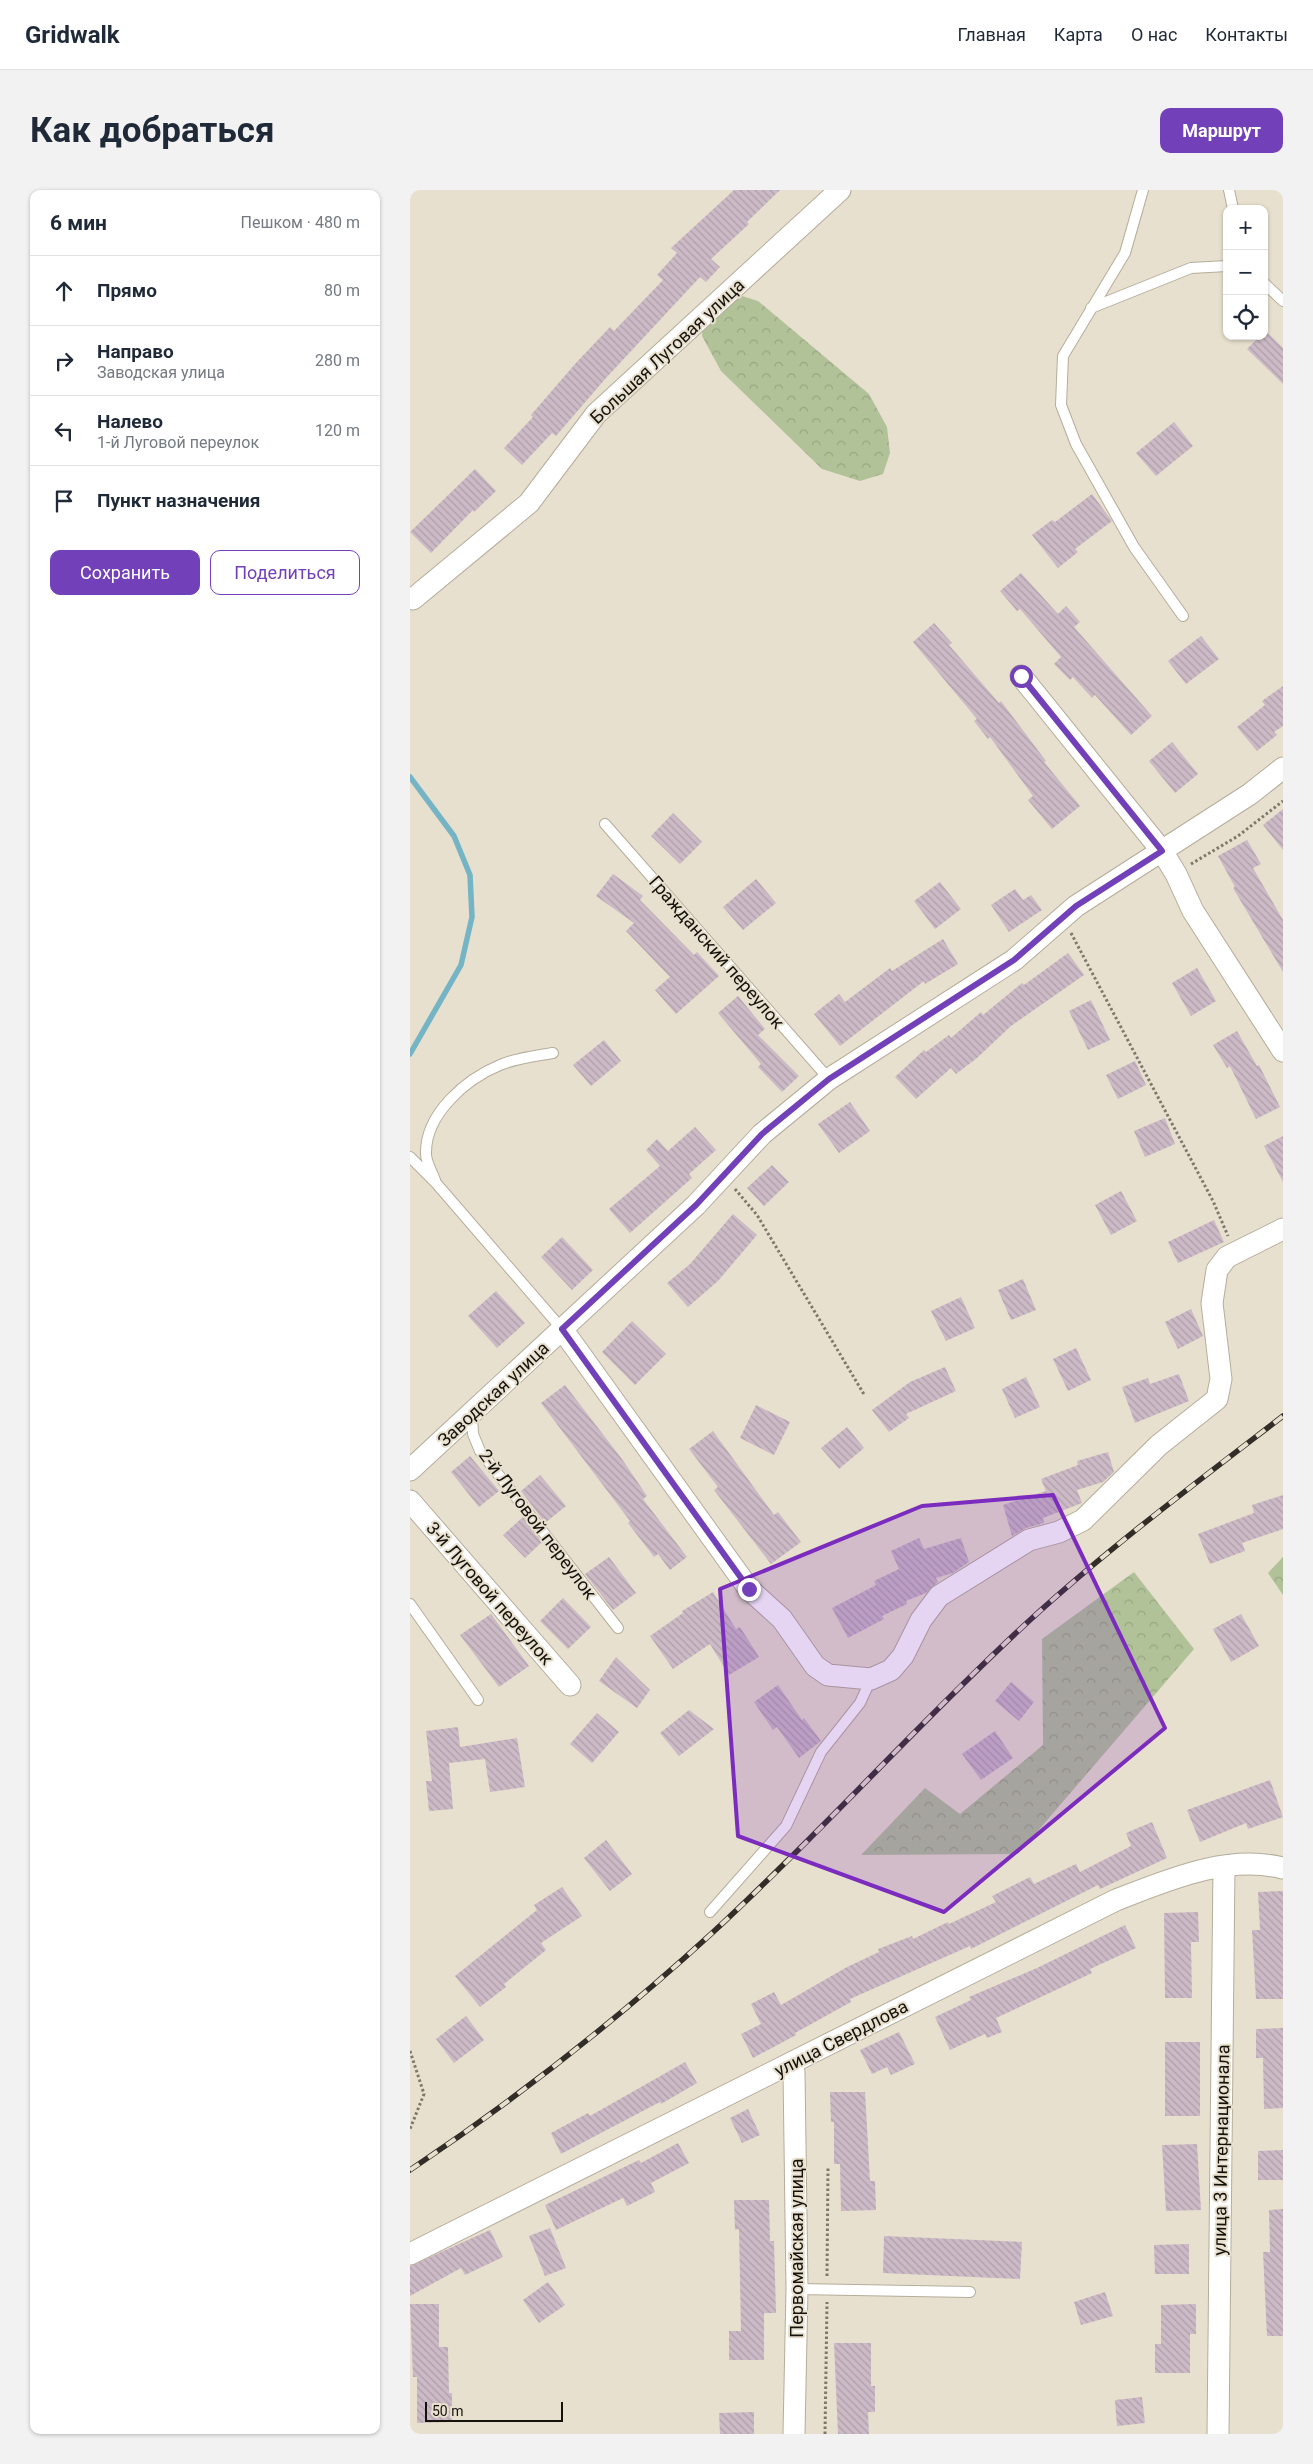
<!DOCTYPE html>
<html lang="ru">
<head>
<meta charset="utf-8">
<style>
  :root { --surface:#fff; --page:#f2f2f3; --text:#1f2937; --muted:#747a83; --line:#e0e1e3; --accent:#7240b8 }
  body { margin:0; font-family:Roboto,sans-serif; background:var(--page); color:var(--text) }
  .controls { position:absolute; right:15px; top:15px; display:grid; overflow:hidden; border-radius:10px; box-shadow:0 1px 4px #0004 }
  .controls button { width:45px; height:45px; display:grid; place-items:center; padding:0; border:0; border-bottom:1px solid var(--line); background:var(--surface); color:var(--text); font:25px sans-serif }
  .scale { position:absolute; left:15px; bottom:12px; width:138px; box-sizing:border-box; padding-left:5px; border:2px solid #15120c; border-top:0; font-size:14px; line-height:18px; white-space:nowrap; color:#15120c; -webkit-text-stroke:4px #e8e0ce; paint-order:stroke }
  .stop { position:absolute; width:15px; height:15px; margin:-11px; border:4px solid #7240b8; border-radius:50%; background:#fff }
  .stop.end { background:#7240b8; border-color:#fff; box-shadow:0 1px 5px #0008 }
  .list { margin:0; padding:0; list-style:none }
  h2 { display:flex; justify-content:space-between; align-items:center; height:65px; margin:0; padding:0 20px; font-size:21px }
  h2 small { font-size:16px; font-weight:400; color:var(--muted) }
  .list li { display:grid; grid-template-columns:32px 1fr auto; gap:15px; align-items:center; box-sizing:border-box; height:70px; padding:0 20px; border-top:1px solid var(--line) }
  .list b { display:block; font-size:19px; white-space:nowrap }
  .list p { margin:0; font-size:16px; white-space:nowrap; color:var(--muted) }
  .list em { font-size:16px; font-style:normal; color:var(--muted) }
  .actions { display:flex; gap:10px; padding:15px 20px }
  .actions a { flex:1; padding:11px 0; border:1px solid var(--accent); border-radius:10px; text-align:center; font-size:18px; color:var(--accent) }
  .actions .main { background:var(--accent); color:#fff }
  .icon { flex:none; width:28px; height:28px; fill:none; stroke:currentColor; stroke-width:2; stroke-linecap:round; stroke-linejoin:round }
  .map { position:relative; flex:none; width:873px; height:2244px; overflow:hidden; border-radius:10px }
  header { display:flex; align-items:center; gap:30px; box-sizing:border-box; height:70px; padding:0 25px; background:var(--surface); border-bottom:1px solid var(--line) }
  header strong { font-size:24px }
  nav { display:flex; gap:28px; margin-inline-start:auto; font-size:18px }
  .intro { display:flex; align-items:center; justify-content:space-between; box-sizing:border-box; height:120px; padding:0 30px }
  h1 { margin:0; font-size:35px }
  .button { padding:12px 22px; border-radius:10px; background:var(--accent); color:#fff; font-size:18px; font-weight:700 }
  main { display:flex; gap:30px; padding:0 30px }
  aside { flex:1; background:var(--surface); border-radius:10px; box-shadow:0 1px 4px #0004 }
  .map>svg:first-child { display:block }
</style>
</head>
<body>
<header>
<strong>Gridwalk</strong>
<nav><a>Главная</a><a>Карта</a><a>О нас</a><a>Контакты</a></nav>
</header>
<div class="intro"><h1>Как добраться</h1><a class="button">Маршрут</a></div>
<main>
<aside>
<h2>6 мин<small>Пешком · 480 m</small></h2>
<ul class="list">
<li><svg class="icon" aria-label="ahead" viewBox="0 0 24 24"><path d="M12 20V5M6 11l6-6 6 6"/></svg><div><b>Прямо</b></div><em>80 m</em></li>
<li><svg class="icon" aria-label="right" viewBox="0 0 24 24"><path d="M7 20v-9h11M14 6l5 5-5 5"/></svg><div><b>Направо</b><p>Заводская улица</p></div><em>280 m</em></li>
<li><svg class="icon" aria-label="left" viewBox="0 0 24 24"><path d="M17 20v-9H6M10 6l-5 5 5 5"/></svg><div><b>Налево</b><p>1-й Луговой переулок</p></div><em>120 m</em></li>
<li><svg class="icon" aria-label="arrive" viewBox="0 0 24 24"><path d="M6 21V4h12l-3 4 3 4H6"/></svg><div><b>Пункт назначения</b></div></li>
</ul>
<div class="actions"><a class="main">Сохранить</a><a>Поделиться</a></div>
</aside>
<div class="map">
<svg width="873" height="2244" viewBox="0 0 873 2244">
  <defs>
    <pattern id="forest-crowns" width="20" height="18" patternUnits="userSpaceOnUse" patternTransform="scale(1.25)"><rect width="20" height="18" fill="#b1c298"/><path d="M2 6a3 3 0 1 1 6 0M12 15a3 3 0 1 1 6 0" fill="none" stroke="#97a682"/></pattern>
    <pattern id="building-back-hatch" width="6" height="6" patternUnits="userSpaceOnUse" patternTransform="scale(1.25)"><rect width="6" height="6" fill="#ccbac6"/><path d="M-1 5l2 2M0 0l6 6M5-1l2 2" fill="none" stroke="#ae9fa9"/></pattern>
  </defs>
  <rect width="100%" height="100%" fill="#e8e0ce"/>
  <!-- forest -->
  <path fill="url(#forest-crowns)" d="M329,105L348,111L459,204L477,237L480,263L473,284L450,291L412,279L311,181L292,146L293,131Z
    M873,1367V1405L858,1383Z
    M724,1382L784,1459L608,1664L451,1665L515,1598L550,1624L633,1555L632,1449Z"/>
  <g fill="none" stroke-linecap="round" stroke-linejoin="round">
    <!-- stream -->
    <path stroke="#74b4c5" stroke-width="5.5" d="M0,587L44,646L60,685L62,727L51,775L0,864"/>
  </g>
  <!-- building -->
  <path fill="url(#building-back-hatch)" d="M324,0H370L337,32L339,34L301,69L310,77L296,92L290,87L196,188L146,246L142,243L112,275L94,258L123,227L121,225L165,174L200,137L204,141L253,90L247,85L267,63L261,58Z
    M855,140L873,158V194L837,159L850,146H854Z
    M764,232L783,256L746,286L726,263Z
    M65,279L86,301L64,322L63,320L21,363L0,342Z
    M682,304L702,331L665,359L668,362L648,378L622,345L642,330L645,332Z
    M611,383L648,424L656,416L670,432L664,437L742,526L721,545L685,505L682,508L663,487L660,490L644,474L651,467L610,419L607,421L590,401Z
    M524,433L542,453L539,455L589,513L591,511L636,571L634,572L670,616L642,639L618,610L623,606L580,547L578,549L564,531L567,529L503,452Z
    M791,446L809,469L776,494L758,471Z
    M873,496V536L864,542L867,545L847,561L827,537L855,515L852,511Z
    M762,552L788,584L765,603L739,571Z
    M873,619V660L853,635Z
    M263,623L292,652L270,674L241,646Z
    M837,650L851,674L843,678L873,730V782L823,698L825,697L808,666Z
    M203,684L233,706L230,710L284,765L287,762L309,786L266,824L245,800L260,787L216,741L224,733L186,706Z
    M346,689L366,713L333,740L313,717Z
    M530,692L551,719L525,739L504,711Z
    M605,699L613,710L621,705L632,720L599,742L581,715Z
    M533,749L548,774L515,794L514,791L430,856L404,824L429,804L435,812L480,778L482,781Z
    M658,763L674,785L601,836L567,868L546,884L541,878L506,909L485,887L514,860L516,862L539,845L541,848L571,822L573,825L612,793L614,795Z
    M787,778L806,811L781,826L762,793Z
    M328,806L355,839L348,845L389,886L372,902L348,877L351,874L308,823Z
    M681,810L700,850L678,860L659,821Z
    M827,841L847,876L849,875L870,917L846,929L820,876L817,878L803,855Z
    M194,850L211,871L181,896L163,875Z
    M725,871L736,895L708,909L696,885Z
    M440,912L460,941L429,963L408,934Z
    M755,928L765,954L735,967L724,941Z
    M285,937L306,960L279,984L282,988L220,1043L199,1019L250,976L236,960L247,949L258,961Z
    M873,946V992L854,956Z
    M362,975L379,992L354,1016L337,998Z
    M711,1001L727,1031L701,1045L685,1015Z
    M323,1024L347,1045L308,1091L278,1117L257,1093L280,1074Z
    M804,1030L814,1052L768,1073L758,1052Z
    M152,1047L183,1080L162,1100L131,1067Z
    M613,1089L626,1120L601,1130L588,1100Z
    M86,1101L115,1133L87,1158L58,1126Z
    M551,1107L565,1138L536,1151L521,1121Z
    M781,1119L793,1146L768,1159L755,1132Z
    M222,1131L256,1164L225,1195L192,1162Z
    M666,1158L681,1190L658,1201L643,1169Z
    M535,1177L546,1201L496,1224L499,1228L479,1242L462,1220L500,1192Z
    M769,1184L779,1211L725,1233L712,1197L738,1188L740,1194Z
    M616,1187L630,1217L605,1228L592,1199Z
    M155,1195L212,1269L237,1306L233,1309L277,1367L260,1380L248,1364L244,1367L218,1333L220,1331L131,1213Z
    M346,1215L380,1232L364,1265L330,1248Z
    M437,1237L454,1258L429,1279L411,1258Z
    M303,1241L364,1325L368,1322L391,1352L361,1374L304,1300L308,1297L279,1259Z
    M698,1262L704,1282L693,1292L667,1300L672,1313L633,1328L634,1333L616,1338L602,1346L593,1315L636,1301L631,1289L668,1275L667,1271Z
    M60,1266L89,1301L69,1317L41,1282Z
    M130,1285L156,1316L135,1333L111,1301Z
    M873,1305V1339L832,1353L835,1361L800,1374L788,1344L844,1323L842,1315Z
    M113,1327L132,1352L115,1368L93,1345Z
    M509,1348L514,1359L551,1348L559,1372L543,1383L526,1388L528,1392L516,1403L496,1411L497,1414L472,1426L474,1429L438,1448L422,1418L466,1395L464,1391L489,1379L481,1361Z
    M199,1367L226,1403L203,1420L175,1384Z
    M303,1402L326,1439L330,1437L349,1467L319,1485L300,1454L263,1479L240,1446L273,1423L272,1421Z
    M153,1408L181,1437L158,1459L130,1431Z
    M81,1424L119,1476L89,1497L50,1445Z
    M831,1424L849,1456L821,1472L803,1439Z
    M206,1467L240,1500L227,1518L189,1491Z
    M601,1492L624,1512L609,1531L585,1511Z
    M368,1495L392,1530L394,1528L411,1551L389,1568L367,1537L363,1540L344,1512Z
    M279,1520L304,1539L269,1566L250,1543Z
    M187,1523L209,1542L182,1573L160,1554Z
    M48,1537L50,1557L107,1548L115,1597L80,1602L75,1569L39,1573L43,1619L19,1621L16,1591H22L16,1541Z
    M585,1541L603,1568L571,1590L552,1564Z
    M860,1590L873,1627L838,1639L836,1633L790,1652L777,1620Z
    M742,1632L757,1668L690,1699L688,1695L561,1759L560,1756L440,1809L441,1812L385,1843L386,1845L343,1868L331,1844L351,1834L341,1814L364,1802L371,1815L437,1777L469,1762L468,1759L502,1746L503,1749L538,1732L539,1734L586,1712L582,1706L620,1687L624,1694L666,1674L670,1682L721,1656L716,1643Z
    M196,1650L222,1684L200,1701L174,1668Z
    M152,1697L172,1726L131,1753L136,1760L94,1794L96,1797L70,1817L45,1786L127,1720L124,1715Z
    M873,1701V1809H846L842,1740H850L848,1702Z
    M788,1722L789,1752H781L782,1808H755L754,1723Z
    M715,1735L726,1758L680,1779L682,1783L586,1828L592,1842L577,1848L575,1844L540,1860L525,1827L561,1810L559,1807L627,1778Z
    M56,1826L74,1850L44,1873L26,1849Z
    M873,1838V1918L854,1919L853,1868H846V1839Z
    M489,1842L505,1874L481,1885L477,1877L462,1884L450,1860Z
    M755,1852H790V1926H755Z
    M275,1872L287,1893L251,1914L250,1912L151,1964L141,1943L178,1923L180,1926Z
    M420,1902H455L460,1991H465L466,2020L431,2021L430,1974H424V1932H421Z
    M338,1919L350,1945L332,1953L320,1928Z
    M268,1953L279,1973L241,1993L245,2002L217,2016L213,2008L146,2040L135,2015L229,1970L231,1973Z
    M787,1954L791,2020L756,2021L752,1955Z
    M873,1960V1990H848V1961Z
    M324,2010H359L360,2051H364L366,2123H354V2170H319V2141H331L329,2039L325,2040Z
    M873,2019V2146H857L853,2062H860L859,2020Z
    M140,2038L156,2078L135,2086L119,2046Z
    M80,2040L93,2067L55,2085L51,2078L0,2106V2076Z
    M474,2046L612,2052L610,2089L473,2083Z
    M779,2054V2084H745L744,2055Z
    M138,2092L155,2115L129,2133L113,2110Z
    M695,2102L703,2126L671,2135L664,2112Z
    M0,2114H29V2157H38L39,2203H42V2232L7,2233V2187H3Z
    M786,2114V2144H780V2183H745V2154H751V2115Z
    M424,2153H461V2196H465V2222H458L459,2244H428Z
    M732,2207L735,2233L707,2236L705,2210Z
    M344,2222V2244H310L309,2223Z"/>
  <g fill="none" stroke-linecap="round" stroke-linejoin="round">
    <!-- lane casing -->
    <g stroke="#b5ad9b" stroke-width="12">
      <path id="lane" d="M733,0L715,63L653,166L651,215L666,254L724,357L773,426
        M819,0L823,19
        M854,93L873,111
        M681,118L781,78L817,76
        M195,634L419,889
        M0,967L26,993L152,1139
        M25,990C22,982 16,972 16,964C15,924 56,889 90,875C106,868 126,866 143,863
        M62,1224L63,1244L70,1261L208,1438
        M0,1414L68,1510
        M300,1722L376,1636L411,1562L450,1513L461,1489
        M387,2099L560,2102"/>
    </g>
    <!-- street casing -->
    <g stroke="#b5ad9b" stroke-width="23">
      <path id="street" d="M3,409L119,313L186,224L430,0
        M611,486L752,661L766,684L783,721L873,861
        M152,1139L339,1399L372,1429L405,1476L418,1485L461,1489L481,1480L493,1466L511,1430L529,1406L619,1350L649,1342L673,1330L749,1255L807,1209L811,1189L802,1113L807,1080L817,1067L873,1039
        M0,1280L286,1015L352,944L419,889L604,770L666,716L840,604L873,578
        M0,1311L160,1495
        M381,1873L384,1882L387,2099L384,2244
        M0,2064L706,1710C758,1690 817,1664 873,1678
        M808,2244L814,1676"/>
    </g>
    <!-- path -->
    <path stroke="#7d786c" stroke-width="3" stroke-dasharray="2.5 2.5" stroke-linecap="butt" d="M781,674L828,646L873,611
      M661,743L803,1011L818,1046
      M325,999L347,1025L455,1206
      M0,1861L14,1904L0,1939
      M417,2086L418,1977
      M415,2244L417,2112"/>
    <!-- lane -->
    <use href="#lane" stroke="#fff" stroke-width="10"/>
    <!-- street -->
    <use href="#street" stroke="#fff" stroke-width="21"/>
    <!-- rail casing -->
    <g stroke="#322e27" stroke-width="5.5">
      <path id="rail" d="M0,1980C106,1909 207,1830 301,1744C411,1643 510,1531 620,1430C700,1357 787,1292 873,1226"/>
    </g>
    <!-- rail -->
    <use href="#rail" stroke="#e8e0ce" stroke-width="4" stroke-dasharray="11" stroke-linecap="butt"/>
  </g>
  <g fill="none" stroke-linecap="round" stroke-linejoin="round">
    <!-- route -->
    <path stroke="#7240b8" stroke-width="6" d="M339,1399L152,1139L286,1015L352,944L419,889L604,770L666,716L752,661L611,486"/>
  </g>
  <!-- marked area -->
  <path fill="#7b2cbf" fill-opacity="0.2" stroke="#7b2cbf" stroke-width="4" stroke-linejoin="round" d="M643,1305L755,1538L534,1722L328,1646L310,1399L512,1316Z"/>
  <g text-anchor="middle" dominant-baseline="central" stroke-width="4" stroke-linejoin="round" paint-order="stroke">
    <!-- street labels -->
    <g font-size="18" fill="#15120c" stroke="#e8e0ce">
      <text transform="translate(257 161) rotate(-43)">Большая Луговая улица</text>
      <text transform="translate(307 762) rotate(49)">Гражданский переулок</text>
      <text transform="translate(83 1204) rotate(-43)">Заводская улица</text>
      <text transform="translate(128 1334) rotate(53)">2-й Луговой переулок</text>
      <text transform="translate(80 1403) rotate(49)">3-й Луговой переулок</text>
      <text transform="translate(431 1848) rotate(-27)">улица Свердлова</text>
      <text transform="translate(811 1960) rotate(-89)">улица 3 Интернационала</text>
      <text transform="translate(386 2058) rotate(-90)">Первомайская улица</text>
    </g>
  </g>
</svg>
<div class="controls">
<button>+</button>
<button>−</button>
<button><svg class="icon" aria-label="locate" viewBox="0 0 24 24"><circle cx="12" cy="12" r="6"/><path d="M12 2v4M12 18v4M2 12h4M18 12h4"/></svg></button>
</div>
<div class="scale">50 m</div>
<div class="stop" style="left:611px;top:486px"></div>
<div class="stop end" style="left:339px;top:1399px"></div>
</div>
</main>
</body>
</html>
